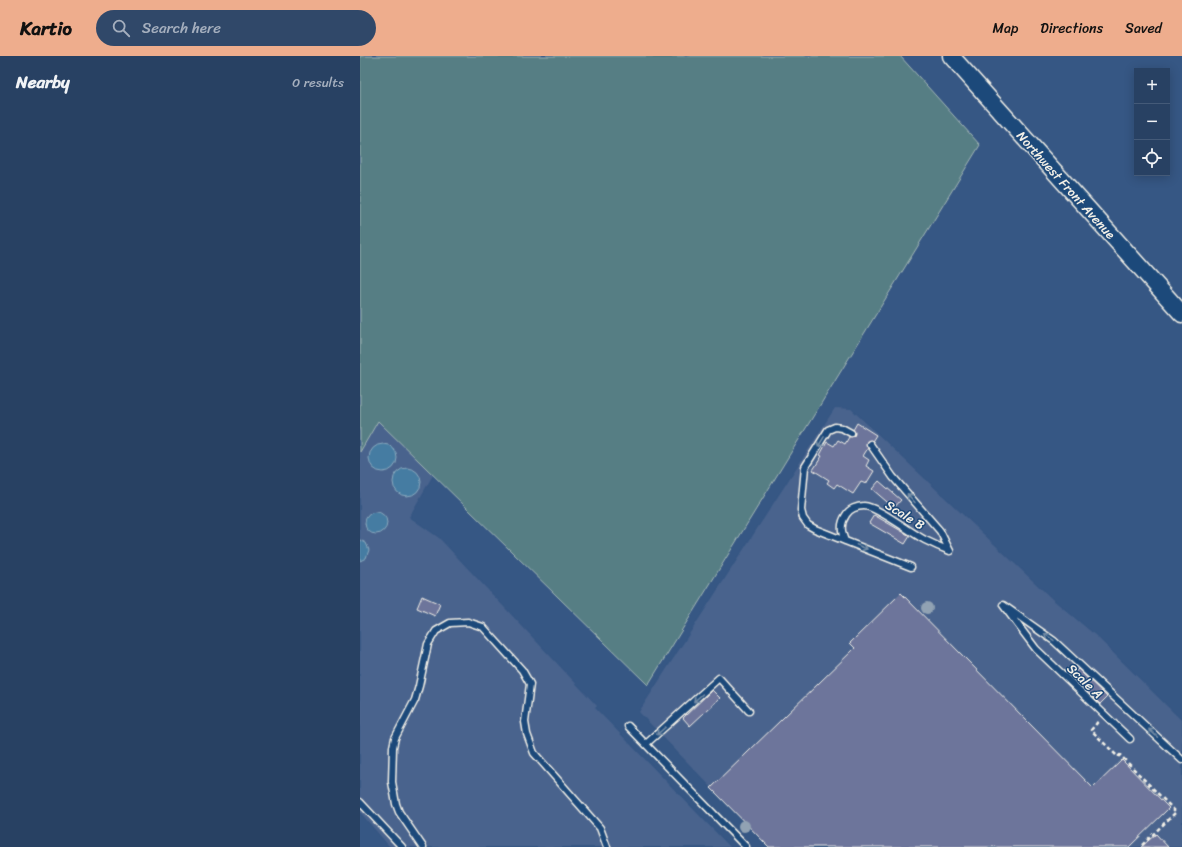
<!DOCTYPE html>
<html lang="en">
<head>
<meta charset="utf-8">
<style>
  :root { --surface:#284163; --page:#304869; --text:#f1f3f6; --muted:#a5afbe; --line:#445a78; --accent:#eead8d }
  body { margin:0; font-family:Sriracha,sans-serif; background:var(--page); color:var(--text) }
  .controls { position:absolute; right:12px; top:12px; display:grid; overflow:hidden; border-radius:0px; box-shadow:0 2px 10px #0003 }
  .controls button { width:36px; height:36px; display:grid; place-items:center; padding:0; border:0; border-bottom:1px solid var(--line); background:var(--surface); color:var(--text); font:20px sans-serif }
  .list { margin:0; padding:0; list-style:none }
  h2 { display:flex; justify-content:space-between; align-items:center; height:52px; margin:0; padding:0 16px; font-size:17px }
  h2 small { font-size:13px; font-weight:400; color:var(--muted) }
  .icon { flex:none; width:22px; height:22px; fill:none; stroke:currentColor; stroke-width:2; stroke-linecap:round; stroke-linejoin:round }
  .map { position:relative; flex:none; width:822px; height:791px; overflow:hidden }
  header { display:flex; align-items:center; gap:24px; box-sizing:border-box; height:56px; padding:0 20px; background:var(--accent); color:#111 }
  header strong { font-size:19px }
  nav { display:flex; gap:22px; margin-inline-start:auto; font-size:14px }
  .search { width:280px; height:36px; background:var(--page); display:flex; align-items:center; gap:10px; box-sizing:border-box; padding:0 14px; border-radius:22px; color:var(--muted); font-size:15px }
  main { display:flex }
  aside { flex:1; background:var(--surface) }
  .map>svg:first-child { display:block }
</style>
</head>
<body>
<header>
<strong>Kartio</strong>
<div class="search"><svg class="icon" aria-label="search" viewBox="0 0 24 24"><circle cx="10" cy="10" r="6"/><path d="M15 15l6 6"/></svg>Search here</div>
<nav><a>Map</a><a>Directions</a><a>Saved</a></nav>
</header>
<main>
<aside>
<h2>Nearby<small>0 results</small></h2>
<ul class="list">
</ul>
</aside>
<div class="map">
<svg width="822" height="791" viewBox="0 0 822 791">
  <rect width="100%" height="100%" fill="#365784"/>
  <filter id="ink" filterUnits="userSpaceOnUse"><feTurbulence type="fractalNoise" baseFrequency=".025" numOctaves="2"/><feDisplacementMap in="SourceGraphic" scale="8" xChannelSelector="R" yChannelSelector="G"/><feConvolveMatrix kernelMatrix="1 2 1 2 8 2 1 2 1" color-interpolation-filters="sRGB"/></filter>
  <g filter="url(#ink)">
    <!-- built -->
    <path fill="#49638d" d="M475,352L491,353L692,543L736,580L822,665V791H409L279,656Z
      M18,365L73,419L49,461L79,482L237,650L235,652L370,791H30L0,756V396Z"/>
    <!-- green -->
    <path fill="#567e84" stroke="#a5b8b6" d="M0,0H540L620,89L288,629L18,365L0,396Z"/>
    <!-- water -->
    <path fill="#457ba2" stroke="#8baabe" d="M9 402a14 14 0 1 1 28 0a14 14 0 1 1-28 0Z
      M33 426a14 14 0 1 1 28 0a14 14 0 1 1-28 0Z
      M5 467a11 11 0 1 1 22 0a11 11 0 1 1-22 0Z
      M0,484L6,487L9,494L6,502L0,505Z"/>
    <!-- building -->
    <path fill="#6d759b" stroke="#f4f1e8" d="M497,367L516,379L503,400L509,404L506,410L514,415L506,428L501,426L493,438L477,428L474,432L467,427L469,424L453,414L462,400L460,399L467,386L474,390L478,384L485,388Z
      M519,425L541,444L534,452L512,433Z
      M514,459L550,480L545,488L509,467Z
      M541,537L733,732L762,704L809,752L769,791H409L351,732L495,592L490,587Z
      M62,540L80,548L75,560L57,552Z
      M718,613L747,641L740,648L711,620Z
      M352,634L360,642L330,670L323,662Z
      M796,778L808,791H781Z"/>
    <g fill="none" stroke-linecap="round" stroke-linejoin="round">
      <!-- service casing -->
      <g stroke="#f4f1e8" stroke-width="9">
        <path id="service" d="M491,377L482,372L475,371L468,374L445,411L441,454L443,462L448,469L455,473L551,511
          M510,388L533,421L580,475L590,495
          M485,485C481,475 480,468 486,459C489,453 497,450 504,450C517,450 551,477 565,484C573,488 582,492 590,495
          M268,670L386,791
          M770,683L676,593L643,549L694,585L822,704
          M286,688L359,622L389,655
          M0,746L42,791
          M63,791L39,756L36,748L32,726L33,691L35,682L55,644L59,630L68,588L76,575L90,567L108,566L123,571L162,614L170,628L165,666L167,678L174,697L240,772L247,791"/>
      </g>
      <!-- tertiary casing -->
      <g stroke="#f4f1e8" stroke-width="19">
        <path id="tertiary" d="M591,0L822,258"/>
      </g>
      <!-- path -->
      <path stroke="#f4f1e8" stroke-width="2.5" stroke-dasharray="4 3" stroke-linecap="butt" d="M736,666L737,667L731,674L758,701L760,699L816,756L780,791"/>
      <!-- service -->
      <use href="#service" stroke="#1f4a7a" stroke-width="6"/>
      <!-- tertiary -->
      <use href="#tertiary" stroke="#1f4a7a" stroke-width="16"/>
    </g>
    <!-- trees -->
    <g fill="#91a2b3">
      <circle cx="567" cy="552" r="6"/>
      <circle cx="384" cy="770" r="6"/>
    </g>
    <!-- one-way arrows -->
    <defs><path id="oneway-shaft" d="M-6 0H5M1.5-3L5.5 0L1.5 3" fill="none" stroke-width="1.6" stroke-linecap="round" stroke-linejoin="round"/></defs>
    <g stroke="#748da6">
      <use href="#oneway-shaft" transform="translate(461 386) rotate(121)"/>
      <use href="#oneway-shaft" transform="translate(551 442) rotate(-131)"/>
      <use href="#oneway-shaft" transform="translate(502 491) rotate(22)"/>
      <use href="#oneway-shaft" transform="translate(689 581) rotate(-145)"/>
      <use href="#oneway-shaft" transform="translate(338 642) rotate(138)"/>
      <use href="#oneway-shaft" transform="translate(301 675) rotate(138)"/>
      <use href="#oneway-shaft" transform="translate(793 677) rotate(-137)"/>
    </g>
  </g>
  <g text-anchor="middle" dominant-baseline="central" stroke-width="3" stroke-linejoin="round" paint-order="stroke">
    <!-- street labels -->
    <g font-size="13" fill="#f4f1e8" stroke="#1f4a7a">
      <text transform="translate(706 129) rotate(48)">Northwest Front Avenue</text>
      <text transform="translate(545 459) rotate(32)">Scale B</text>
      <text transform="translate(725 625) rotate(44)">Scale A</text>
    </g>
  </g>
</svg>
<div class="controls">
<button>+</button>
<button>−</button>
<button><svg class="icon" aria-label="locate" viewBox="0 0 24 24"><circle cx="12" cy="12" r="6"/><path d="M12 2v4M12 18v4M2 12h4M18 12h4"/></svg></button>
</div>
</div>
</main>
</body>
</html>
